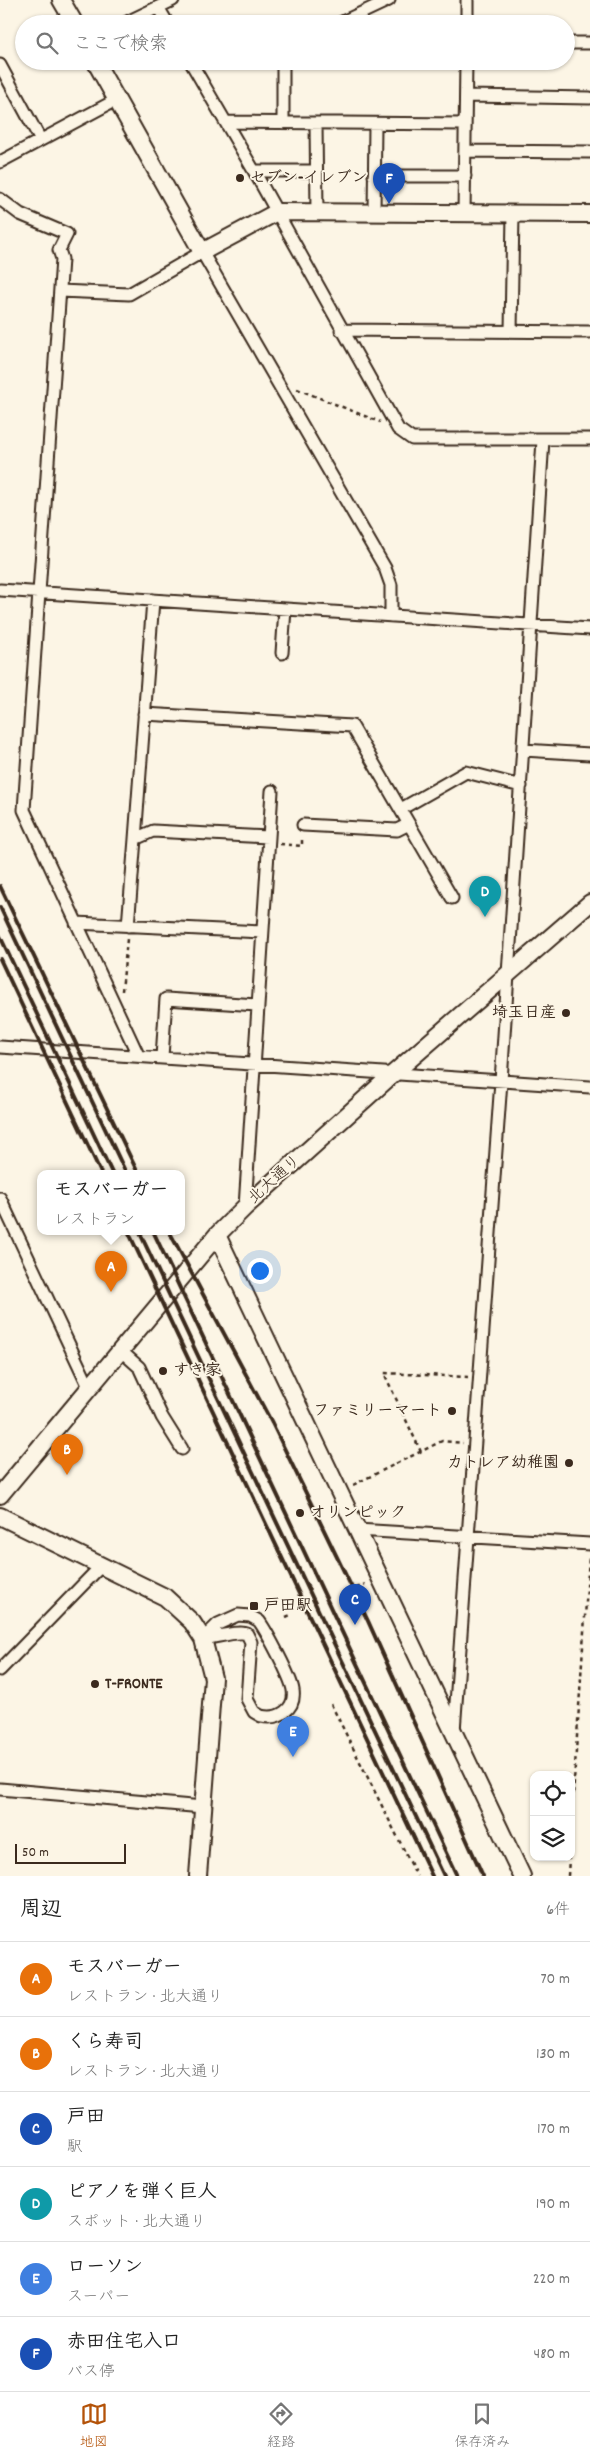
<!DOCTYPE html>
<html lang="ja">
<head>
<meta charset="utf-8">
<style>
  :root { --surface:#fff; --page:#f2f2f2; --text:#222; --muted:#767676; --line:#e0e0e0; --accent:#b45309 }
  body { margin:0; font-family:Dekko,"Klee One",sans-serif; background:var(--page); color:var(--text) }
  .controls { position:absolute; right:15px; bottom:15px; display:grid; overflow:hidden; border-radius:10px; box-shadow:0 1px 4px #0004 }
  .controls button { width:45px; height:45px; display:grid; place-items:center; padding:0; border:0; border-bottom:1px solid var(--line); background:var(--surface); color:var(--text); font:25px sans-serif }
  .scale { position:absolute; left:15px; bottom:12px; width:111px; box-sizing:border-box; padding-left:5px; border:2px solid #3b2a1e; border-top:0; font-size:14px; line-height:18px; white-space:nowrap; color:#3b2a1e; -webkit-text-stroke:4px #fcf5e5; paint-order:stroke }
  .you { position:absolute; left:259px; top:1270px; width:18px; height:18px; margin:-12px; border:4px solid #fff; border-radius:50%; background:#1a73e8; box-shadow:0 0 0 8px #1a73e833 }
  .badge { display:grid; place-items:center; width:32px; height:32px; border-radius:50%; background:var(--accent); color:#fff; font-size:16px; font-weight:700 }
  .pin { position:absolute; translate:-50% -41px; filter:drop-shadow(0 1px 2px #0008) }
  .pin::after { content:''; position:absolute; top:26px; width:18px; height:15px; background:inherit; clip-path:polygon(0 0,100% 0,50% 100%) }
  .popup { position:absolute; left:37px; top:1170px; width:148px; height:65px; box-sizing:border-box; display:grid; place-content:center; border-radius:10px; background:var(--surface); filter:drop-shadow(0 1px 4px #0005); font-size:16px; white-space:nowrap; color:var(--muted) }
  .popup b { font-size:19px; color:var(--text) }
  .popup::after { content:''; position:absolute; left:50%; top:100%; margin-left:-10px; border:10px solid transparent; border-top-color:var(--surface) }
  .list { margin:0; padding:0; list-style:none }
  h2 { display:flex; justify-content:space-between; align-items:center; height:65px; margin:0; padding:0 20px; font-size:21px }
  h2 small { font-size:16px; font-weight:400; color:var(--muted) }
  .list li { display:grid; grid-template-columns:32px 1fr auto; gap:15px; align-items:center; box-sizing:border-box; height:75px; padding:0 20px; border-top:1px solid var(--line) }
  .list b { display:block; font-size:19px; white-space:nowrap }
  .list p { margin:0; font-size:16px; white-space:nowrap; color:var(--muted) }
  .list em { font-size:16px; font-style:normal; color:var(--muted) }
  .icon { flex:none; width:28px; height:28px; fill:none; stroke:currentColor; stroke-width:2; stroke-linecap:round; stroke-linejoin:round }
  .map { position:relative; flex:none; width:590px; height:1876px; overflow:hidden }
  .search { position:absolute; background:var(--surface); box-shadow:0 1px 4px #0004; left:15px; right:15px; top:15px; height:55px; display:flex; align-items:center; gap:12px; box-sizing:border-box; padding:0 18px; border-radius:28px; color:var(--muted); font-size:19px }
  .sheet { height:515px; background:var(--surface) }
  nav { display:flex; justify-content:space-around; align-items:center; box-sizing:border-box; height:70px; border-top:1px solid var(--line); background:var(--surface); font-size:14px; color:var(--muted) }
  nav a { display:grid; justify-items:center; gap:2px }
  nav .on { color:var(--accent) }
  .map>svg:first-child { display:block }
</style>
</head>
<body>
<div class="map">
<svg width="590" height="1876" viewBox="0 0 590 1876">
  <rect width="100%" height="100%" fill="#fcf5e5"/>
  <filter id="ink" filterUnits="userSpaceOnUse"><feTurbulence type="fractalNoise" baseFrequency=".02" numOctaves="2"/><feDisplacementMap in="SourceGraphic" scale="10" xChannelSelector="R" yChannelSelector="G"/><feConvolveMatrix kernelMatrix="1 2 1 2 8 2 1 2 1" color-interpolation-filters="sRGB"/></filter>
  <g filter="url(#ink)">
    <g fill="none" stroke-linecap="round" stroke-linejoin="round">
      <!-- street casing -->
      <g stroke="#3b2a1e" stroke-width="15">
        <path id="street" d="M467,0V24
          M158,7L168,24
          M123,24L173,0
          M338,24L389,0
          M566,43H590
          M190,61L254,171L398,429L412,439H590
          M283,61V123
          M0,65L40,139
          M466,96L590,98
          M226,122L465,124
          M316,123L317,213
          M465,151L590,152
          M0,162L116,100
          M254,171H316
          M374,176H465
          M0,199L20,214L67,234L59,250L62,259L24,810L138,1055
          M374,213L375,124
          M464,214L466,61
          M60,291L129,294L202,252L385,568L391,585V616
          M341,330L590,332
          M511,331L513,214
          M0,590L590,629
          M282,653L285,609
          M144,714L352,726L452,898
          M523,750L590,754
          M401,809L466,772L521,786
          M303,825L397,830L409,824
          M135,839L153,600
          M76,923L262,932
          M128,926L135,839L153,831L269,837
          M0,1047L590,1087
          M162,1057L166,999L257,1005
          M0,1198L89,1387
          M245,1207L272,791
          M120,1350L139,1367L162,1417L182,1449
          M357,1530L590,1544
          M238,1615L250,1616L259,1621C267,1632 291,1677 293,1690C296,1710 278,1720 261,1716L254,1712L247,1699L251,1642L247,1634C239,1630 214,1638 203,1639L218,1624Z
          M0,1670L102,1565
          M454,1731L501,1081L543,440
          M0,1789L203,1807"/>
      </g>
      <!-- secondary casing -->
      <g stroke="#3b2a1e" stroke-width="20">
        <path id="secondary" d="M61,0L75,24
          M95,61L202,252L277,212L590,214
          M217,1235L522,1876
          M0,1495L217,1235L245,1207L394,1073L590,903
          M0,1516L165,1597L192,1622L203,1639L213,1678L198,1876"/>
      </g>
      <!-- path -->
      <path stroke="#3b2a1e" stroke-width="2.5" stroke-dasharray="4 4" stroke-linecap="butt" d="M297,389L380,422
        M280,844L302,846V837
        M122,991L127,939
        M421,1452L384,1373L468,1377
        M353,1485L442,1441L463,1443
        M349,1592L365,1584
        M286,1617L293,1614
        M331,1704L417,1876
        M571,1826L589,1557
        M568,1876L569,1857"/>
      <!-- street -->
      <use href="#street" stroke="#fcf5e5" stroke-width="11"/>
      <!-- secondary -->
      <use href="#secondary" stroke="#fcf5e5" stroke-width="16"/>
      <!-- rail -->
      <path stroke="#3b2a1e" stroke-width="4" d="M0,886L138,1173
        M0,907L126,1173
        M0,936L112,1173
        M0,959L101,1173
        M128,1231L432,1876
        M139,1231L444,1876
        M153,1231L457,1876
        M169,1231L272,1423L368,1621L483,1876"/>
    </g>
  </g>
  <!-- markers -->
  <g fill="#3b2a1e" stroke="#fcf5e5" stroke-width="2">
    <circle cx="240" cy="178" r="5"/>
    <circle cx="566" cy="1013" r="5"/>
    <circle cx="163" cy="1371" r="5"/>
    <circle cx="452" cy="1411" r="5"/>
    <circle cx="569" cy="1463" r="5"/>
    <circle cx="300" cy="1513" r="5"/>
    <rect x="249" y="1601" width="10" height="10" rx="2.5"/>
    <circle cx="95" cy="1684" r="5"/>
  </g>
  <g text-anchor="middle" dominant-baseline="central" stroke-width="4" stroke-linejoin="round" paint-order="stroke">
    <!-- poi labels -->
    <g font-size="16" font-weight="bold" fill="#3b2a1e" stroke="#fcf5e5" text-anchor="start">
      <text x="250" y="178">セブン-イレブン</text>
      <text x="556" y="1013" text-anchor="end">埼玉日産</text>
      <text x="173" y="1371">すき家</text>
      <text x="442" y="1411" text-anchor="end">ファミリーマート</text>
      <text x="559" y="1463" text-anchor="end">カトレア幼稚園</text>
      <text x="310" y="1513">オリンピック</text>
      <text x="264" y="1606">戸田駅</text>
      <text x="105" y="1684">T-FRONTE</text>
    </g>
    <!-- street labels -->
    <g font-size="16" fill="#3b2a1e" stroke="#fcf5e5">
      <text transform="translate(275 1180) rotate(-42)">北大通り</text>
    </g>
  </g>
</svg>
<div class="controls">
<button><svg class="icon" aria-label="locate" viewBox="0 0 24 24"><circle cx="12" cy="12" r="6"/><path d="M12 2v4M12 18v4M2 12h4M18 12h4"/></svg></button>
<button><svg class="icon" aria-label="layers" viewBox="0 0 24 24"><path d="M12 4l9 5-9 5-9-5zM3 14l9 5 9-5"/></svg></button>
</div>
<div class="scale">50 m</div>
<div class="you"></div>
<div class="pin badge" style="left:111px;top:1292px;background:#e8710a">A</div>
<div class="popup"><b>モスバーガー</b>レストラン</div>
<div class="pin badge" style="left:67px;top:1475px;background:#e8710a">B</div>
<div class="pin badge" style="left:355px;top:1625px;background:#1a4fb4">C</div>
<div class="pin badge" style="left:485px;top:917px;background:#0f9aa8">D</div>
<div class="pin badge" style="left:293px;top:1757px;background:#3f7fe0">E</div>
<div class="pin badge" style="left:389px;top:204px;background:#1a4fb4">F</div>
<div class="search"><svg class="icon" aria-label="search" viewBox="0 0 24 24"><circle cx="10" cy="10" r="6"/><path d="M15 15l6 6"/></svg>ここで検索</div>
</div>
<section class="sheet">
<h2>周辺<small>6件</small></h2>
<ul class="list">
<li><span class="badge" style="background:#e8710a">A</span><div><b>モスバーガー</b><p>レストラン · 北大通り</p></div><em>70 m</em></li>
<li><span class="badge" style="background:#e8710a">B</span><div><b>くら寿司</b><p>レストラン · 北大通り</p></div><em>130 m</em></li>
<li><span class="badge" style="background:#1a4fb4">C</span><div><b>戸田</b><p>駅</p></div><em>170 m</em></li>
<li><span class="badge" style="background:#0f9aa8">D</span><div><b>ピアノを弾く巨人</b><p>スポット · 北大通り</p></div><em>190 m</em></li>
<li><span class="badge" style="background:#3f7fe0">E</span><div><b>ローソン</b><p>スーパー</p></div><em>220 m</em></li>
<li><span class="badge" style="background:#1a4fb4">F</span><div><b>赤田住宅入口</b><p>バス停</p></div><em>480 m</em></li>
</ul>
</section>
<nav>
<a class="on"><svg class="icon" aria-label="map" viewBox="0 0 24 24"><path d="M3 6l6-2 6 2 6-2v14l-6 2-6-2-6 2zM9 4v14M15 6v14"/></svg>地図</a>
<a><svg class="icon" aria-label="directions" viewBox="0 0 24 24"><path d="M12 3l9 9-9 9-9-9zM9 14v-3h6M13 9l2 2-2 2"/></svg>経路</a>
<a><svg class="icon" aria-label="saved" viewBox="0 0 24 24"><path d="M7 4h10v16l-5-4-5 4z"/></svg>保存済み</a>
</nav>
</body>
</html>
